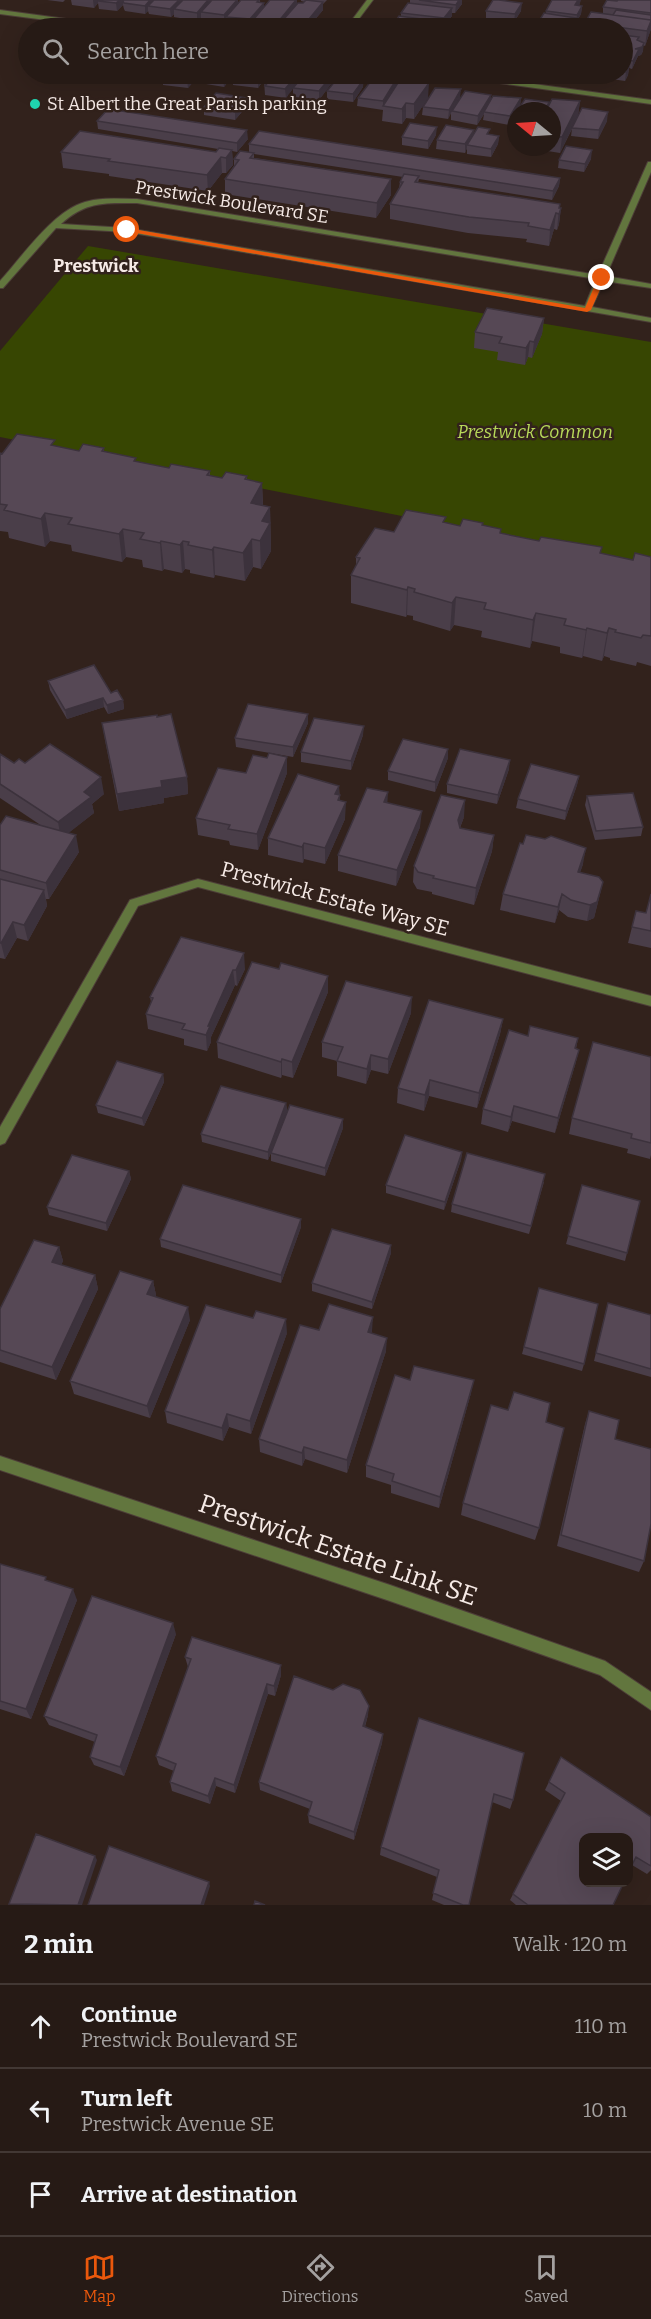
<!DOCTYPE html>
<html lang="en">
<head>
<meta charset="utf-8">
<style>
  :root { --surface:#261a15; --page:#2e231e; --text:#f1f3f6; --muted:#a4a1a0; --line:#423834; --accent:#ea580c }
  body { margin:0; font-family:Bitter,serif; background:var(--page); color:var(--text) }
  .controls { position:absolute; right:18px; bottom:18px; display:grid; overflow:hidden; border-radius:12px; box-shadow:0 6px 24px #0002 }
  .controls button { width:54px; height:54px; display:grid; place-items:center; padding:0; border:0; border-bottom:2px solid var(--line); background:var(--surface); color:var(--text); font:30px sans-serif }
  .compass { position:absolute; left:507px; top:102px; width:54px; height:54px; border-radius:50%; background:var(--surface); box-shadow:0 6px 24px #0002; rotate:288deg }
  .stop { position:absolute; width:18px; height:18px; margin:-14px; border:4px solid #ea580c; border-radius:50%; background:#fff }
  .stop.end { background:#ea580c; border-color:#fff; box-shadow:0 2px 6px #0008 }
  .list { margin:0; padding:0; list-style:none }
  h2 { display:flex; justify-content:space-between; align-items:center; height:78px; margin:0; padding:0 24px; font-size:26px }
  h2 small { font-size:20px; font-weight:400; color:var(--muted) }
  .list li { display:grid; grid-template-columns:39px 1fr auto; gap:18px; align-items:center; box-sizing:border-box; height:84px; padding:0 24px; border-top:2px solid var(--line) }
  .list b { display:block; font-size:22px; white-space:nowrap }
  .list p { margin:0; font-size:20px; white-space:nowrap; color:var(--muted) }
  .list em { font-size:20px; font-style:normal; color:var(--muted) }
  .icon { flex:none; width:33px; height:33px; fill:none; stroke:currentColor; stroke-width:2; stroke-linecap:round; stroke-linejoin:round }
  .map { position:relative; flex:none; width:651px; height:1905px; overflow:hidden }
  .search { position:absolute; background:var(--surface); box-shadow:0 6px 24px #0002; left:18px; right:18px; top:18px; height:66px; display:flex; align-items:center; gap:15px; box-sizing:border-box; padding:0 21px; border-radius:33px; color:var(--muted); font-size:22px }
  .sheet { height:330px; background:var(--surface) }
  nav { display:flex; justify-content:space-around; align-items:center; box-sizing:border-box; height:84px; border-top:2px solid var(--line); background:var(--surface); font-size:16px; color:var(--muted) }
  nav a { display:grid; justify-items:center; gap:3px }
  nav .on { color:var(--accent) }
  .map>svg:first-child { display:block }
</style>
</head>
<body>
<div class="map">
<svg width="651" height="1905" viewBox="0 0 651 1905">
  <rect width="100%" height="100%" fill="#32221c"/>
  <!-- green -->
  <path fill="#374602" d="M88,246L651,342V565L0,437V351Z"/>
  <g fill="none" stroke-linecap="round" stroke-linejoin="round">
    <!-- minor casing -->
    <g stroke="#4d3e38" stroke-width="2">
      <path id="minor" d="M367,0H373L352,28H346Z
        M0,10L118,26L121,28H107L0,14Z
        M446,74H460L651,100V104L449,76Z
        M648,162H651V172L606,276L651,284V288L604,281L592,307L651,318V322L127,232L56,228L3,288H0V281C22,257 53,211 85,202C102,197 120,199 137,199L598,275ZM137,203L596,279L585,306L127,228L61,224C86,201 105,203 137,203Z
        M198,879L651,996V1006L198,887L138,906L5,1143L0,1145V1127L130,900Z
        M0,1456L390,1585L605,1661L651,1692V1710L600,1675L390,1601L0,1470Z"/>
    </g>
    <!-- minor -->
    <use href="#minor" fill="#62763e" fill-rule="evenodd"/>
  </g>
  <!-- wall -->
  <path fill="#4a3e49" d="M47,0H65L63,2Z
    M68,0H238V3L260,0V3L264,7L270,0H297V4L303,3L305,2L301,1V0H327L323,4V10L308,28H283V24L279,28H253V24L251,27L226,25V21L224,24L201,21V17L197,21L174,17V14L171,17L149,14L148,11L145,14L125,11L124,9L123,5L117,11L99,9L98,3L94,8L72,5L71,0Z
    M410,0H462V4L455,13H452V16L443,26V28H392V26L401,17V13L410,3Z
    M615,0H651V29L645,46L643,45V51L641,55L638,56L632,69L629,68L628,75L625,81L577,74H622V28H585V23L603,13V7L614,1Z
    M580,3L579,6H582L581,14L576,23L574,28H538L539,21L546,13V11Z
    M486,11H521L514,22L486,19Z
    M200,74L188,88L163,85V76Z
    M234,74L224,87L200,83L199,75Z
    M235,74H268L258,88L233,85L232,77Z
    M305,74H334V80L319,100L293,97V88Z
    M302,76L286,98L265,95L264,81Z
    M423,78V82L428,98L414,119L406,118L402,124L382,121L383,110L357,106L358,98L396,80V86Z
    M363,87L353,102L327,99V91Z
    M491,95V100L521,98L520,106L516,111V129H511L512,121L509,125L483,120L484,114L477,125L451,120V113L448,119L422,115L423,107L460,97Z
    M247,98V106L235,120L204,115V107Z
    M580,101L578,115L607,121L598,139L571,136L572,129L560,153L535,149L536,147H552V111H517L549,102L548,106Z
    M97,121L248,139L237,152L232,151L233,165L226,173H222L208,191L109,176V174L63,168L61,152H216L218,149L98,129Z
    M489,134L499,136L498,144L491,157L467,154V148L465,153L436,149L437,140L473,135Z
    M436,135L428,149L402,145V137Z
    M249,144L560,178L559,186L552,200L419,179L418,183L561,208L559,224L557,230L554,229L549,246L526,242L527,239L468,233L390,219V204L399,188L400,182L403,177L254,154V158L391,179V195L376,218L225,194V179L234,166V159L249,152Z
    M591,159L584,172L558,168L559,160Z
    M544,318L542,334L532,358L528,357L525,365L497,360L498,352L474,348L475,332Z
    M56,446L79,451L104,448V451L137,462L169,468L210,471V476L222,478L247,476V480L262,483L263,505L270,507L271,551L261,569L253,567L245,581L215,575L214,578L190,573V570L185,569L182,573L164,569L162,571L143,567L142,560L126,557L122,562L72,551L71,545L50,541L45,547L9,538L8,532L0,531V453Z
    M445,523L460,526L483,525L501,533L633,560L651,557V666L637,662L636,666L610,660V658L604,656L602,661L583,656L582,658L560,653V647L532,641L530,648L481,637L482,631L454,625L450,631L413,620V616L407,615L406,617L351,603V575L356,566V557L394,532Z
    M48,681L111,693L123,700L124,709L108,714L104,707L67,719L50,690Z
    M157,717L187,777L188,794L164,798V803L119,811L105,740L102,723Z
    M308,723L293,757L236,747L235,738Z
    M363,735L351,770L301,762V752Z
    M448,749V758L435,792L388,780V771Z
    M0,754L14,763H25L104,794L92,804L94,813L68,833L79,852L49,899H46L47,906L28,941L17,938L5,959L0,958V825L42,826L0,798Z
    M287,757V773L258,850L230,845L229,841L198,835L196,818L246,773L267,758Z
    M509,769L497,804L447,793V784Z
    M579,776L577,785L565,820L516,808L518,799Z
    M339,786L340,801L345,819L325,864L304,859L303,863L268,855V838Z
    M587,796L643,827L641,836L595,840L585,805Z
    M464,817L460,828L494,835L492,851L474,905L432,894V892L417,889L413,882L414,866Z
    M420,827L396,886L338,871V855Z
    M583,864L580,872L603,882L594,918L587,921L568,917L559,910L555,923L500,910L503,894Z
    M651,894V948L628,943L632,927L646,913Z
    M181,937L245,969L237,986L235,985L211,1037V1042L207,1051L184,1045V1039L148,1029L146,1014L151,1002L150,997Z
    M279,969L328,976V992L293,1078L282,1075L281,1078L218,1058L217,1042Z
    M411,1013L388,1074L371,1070L366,1084L337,1076V1061L322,1057V1042Z
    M503,1019L500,1034L477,1108L429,1096L424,1111L397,1103L398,1088Z
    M528,1036L578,1038L576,1049L579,1050L575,1065L555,1133L512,1121L508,1132L481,1124L483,1109Z
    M651,1057V1155L650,1159L627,1153L628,1149L569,1134L572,1118Z
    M163,1074L164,1082L144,1126L98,1113L96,1105Z
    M286,1103L287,1111L273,1147L343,1128L325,1176L271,1161V1153L268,1160L202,1142L201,1134Z
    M462,1152L461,1160L444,1210L386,1193V1185Z
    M129,1171L131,1179L107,1231L49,1215L47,1207Z
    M544,1182L529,1234L451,1212L452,1204Z
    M582,1185L627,1253L625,1261L566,1244Z
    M301,1227L281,1283L161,1247L160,1239Z
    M391,1245V1253L372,1309L312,1291V1283Z
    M59,1247L63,1261L61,1265L95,1275L98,1289L56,1380L0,1362V1309Z
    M153,1281L156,1295L155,1297L190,1320L150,1418L74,1394L70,1381Z
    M539,1288L584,1364L582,1371L522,1354Z
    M606,1310L651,1315V1377L594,1361Z
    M319,1330L372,1331L371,1333L386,1351L347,1473L305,1459L302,1466L260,1452L259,1439Z
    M287,1333L251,1434L229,1427L223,1441L167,1423L165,1411Z
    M410,1380L471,1393L439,1508L391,1493V1485L366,1477V1465Z
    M589,1411L615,1439L644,1561L639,1572L557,1546L585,1424Z
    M546,1422L539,1528L535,1540L461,1515L463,1503Z
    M0,1564L47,1581L77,1600L31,1719L0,1709Z
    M176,1634L124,1776L94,1765L90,1757L95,1742L49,1725L44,1716Z
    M185,1657L281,1665V1675L275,1696L268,1694L235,1793L216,1786L210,1804L172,1791L170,1782L174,1771L159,1765L156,1756L188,1667Z
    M368,1715L365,1727L383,1734L382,1743L354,1840L309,1823L308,1815L310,1809L260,1790L259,1782Z
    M419,1718L513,1800L510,1809L492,1802L469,1905H444L432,1900L437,1877L380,1855L381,1847Z
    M561,1757L651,1817V1870L647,1874L632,1865L613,1905H516L510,1900L561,1801L545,1790Z"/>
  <!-- shaded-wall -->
  <path fill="#3c323c" d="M93,0H98V3L94,8Z
    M120,0H129L123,1V5L117,11L116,3Z
    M150,0H159L148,6V11L145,14V6Z
    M179,0H183L174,9V14L171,17L170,9Z
    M208,0H213L201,12V17L197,21V13Z
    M237,0H238L239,7L226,17V21L224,24V15Z
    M296,0H297V7L283,20V24L279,28H278V22Z
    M459,0H462V4L455,13L456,5Z
    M578,0H581L580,3L574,13L575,5Z
    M323,2V10L308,28H305V24Z
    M264,3V12L253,20V24L251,27L250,19Z
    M522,3L521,11L514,22L515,14Z
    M582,6L581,14L576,23L577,15Z
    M452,8V16L443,26V28H438L443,22L444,18Z
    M576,18L575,26L574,28H570Z
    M651,21V29L645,46L647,31Z
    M644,43L643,51L641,55L638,56L632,69L635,49Z
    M629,67L628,75L625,81L626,72Z
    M193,74H200L188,88L187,80Z
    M227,74H234L224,87L223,78Z
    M262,74H268L258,88V79Z
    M298,74H302L301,78L286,98L285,89Z
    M333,74H334V80L319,100V91Z
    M423,78L422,92L429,83L428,98L414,119V104L421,82Z
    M364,79L363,87L353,102V94Z
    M396,80V89L383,106V101Z
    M461,89L460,98L452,111L448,119L449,110Z
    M491,95V103L484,112V114L477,125L478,116Z
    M247,98V106L235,120V112Z
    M521,98L520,106L517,111H516V113L509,125L510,116Z
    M580,101L578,116L560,153L562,137Z
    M406,103V118L402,124V109Z
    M608,112L607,121L598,139L599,130Z
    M437,127L436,135L428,149V141Z
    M247,130L248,139L237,152V143Z
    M474,130L473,138L467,145V148L465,153V144Z
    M499,136L498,144L491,157V149Z
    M232,150L233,165L226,173V158Z
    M592,150L591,159L584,172L585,164Z
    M221,157L222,173L208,191L207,175Z
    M560,178L559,186L552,200L553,191Z
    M391,179V195L376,218L377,203Z
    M560,204V211L561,208L559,224L557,230L559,208Z
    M556,213L554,229L549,246L550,230Z
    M544,318L542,334L532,358L534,342Z
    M530,341L528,357L525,365L526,348Z
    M262,483L263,511L251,503Z
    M270,507L271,551L261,569L260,541L262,521Z
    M45,513L50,541L45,547L41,519Z
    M123,529L126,557L122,562L119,534Z
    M252,539L253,567L245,581L243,553Z
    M161,541L164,569L162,571L160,543Z
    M183,541L185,569L182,573L180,545Z
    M214,547L215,575L214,578L212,550Z
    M408,587L407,615L406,617L407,590Z
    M456,597L454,625L450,631L452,603Z
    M536,613L532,641L530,648L533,620Z
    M587,628L583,656L582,658L586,630Z
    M609,628L604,656L602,661L607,633Z
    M103,698L104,707L67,719L65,710Z
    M123,700L124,709L108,714L107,705Z
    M308,714V723L293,757V747Z
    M364,726L363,735L351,770V761Z
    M448,749V758L435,792V782Z
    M287,757V773L258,850L257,834Z
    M510,760L509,769L497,804L498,795Z
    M579,776L577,785L565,820L566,811Z
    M101,777L104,794L92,804L94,813L61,839L58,822L84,792Z
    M187,777L188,794L164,798V803L119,811L117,794L161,781Z
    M339,786V796L340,795V812L335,794Z
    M388,792L387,809L384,802Z
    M465,800L464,817L456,837L458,820Z
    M346,802L345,819L325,864V848Z
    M422,811L420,827L396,886L397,870Z
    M76,835L79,852L49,899L46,883Z
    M494,835L492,851L474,905L476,888Z
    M304,843V859L303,863L302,847Z
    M586,848L583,864L575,888L578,872Z
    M603,882L594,918L587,921L590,905Z
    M44,890L47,906L28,941L24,925Z
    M562,894L559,910L555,923L558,907Z
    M13,922L17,938L5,959L1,943Z
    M244,953L245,969L237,986L236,970Z
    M233,970L235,985L211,1037V1042L207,1051L206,1035L208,1026Z
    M328,976V992L293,1078L292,1062Z
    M412,997L411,1013L388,1074V1059Z
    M503,1019L500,1034L477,1108L479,1093Z
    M579,1050L575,1065L555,1133L558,1118Z
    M371,1055V1070L366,1084L367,1069Z
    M282,1059V1075L281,1078V1062Z
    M163,1074L164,1082L144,1126L142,1118Z
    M430,1080L429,1096L424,1111L425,1095Z
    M286,1103L287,1111L268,1160V1152Z
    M514,1106L512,1121L508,1132L511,1117Z
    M343,1119V1128L325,1176V1168Z
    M462,1152L461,1160L444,1210L445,1202Z
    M129,1171L131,1179L107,1231L106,1223Z
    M301,1219V1227L281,1283V1275Z
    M391,1245V1253L372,1309V1302Z
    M59,1247L63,1261L56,1276L52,1262Z
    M95,1275L98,1289L56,1380L52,1367Z
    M153,1281L156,1295L149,1308L147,1294Z
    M188,1307L190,1320L150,1418L147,1406Z
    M373,1317L372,1331L367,1346L368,1332Z
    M286,1319L287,1333L251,1434L250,1421Z
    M387,1338L386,1351L347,1473V1460Z
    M474,1380L471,1393L439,1508L440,1497Z
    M227,1414L229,1427L223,1441L222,1428Z
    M304,1447L305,1459L302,1466V1453Z
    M73,1589L77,1600L31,1719L26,1709Z
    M173,1623L176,1634L124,1776L120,1767Z
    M281,1665V1675L275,1696L274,1686Z
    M267,1684L268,1694L235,1793L234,1785Z
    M369,1706L368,1715L362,1736L363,1726Z
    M383,1734L382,1743L354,1840V1832Z
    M215,1778L216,1786L210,1804L208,1796Z
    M95,1856L97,1860L82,1905H78Z
    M209,1882L210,1886L204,1905H201Z"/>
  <!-- building -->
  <path fill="#564855" stroke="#3c323c" stroke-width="1.5" d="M99,0H120L116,3L98,1Z
    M124,0H150L145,6L124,3L123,1Z
    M154,0H179L170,9L148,6Z
    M183,0H208L197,13L174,9Z
    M212,0H237L224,15L201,12Z
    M241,0H259L257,2L264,3L250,19L226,17Z
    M270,0H296L278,22L253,20Z
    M306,0L323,2L305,24L283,20L298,3H303Z
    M419,0H459L456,5Z
    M493,0H499L522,3L515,14L486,11Z
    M552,0H578L575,5L582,6L577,15L546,11Z
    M607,0L617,1L618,0H651V13L603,7Z
    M408,3L452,8L444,18L401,13Z
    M616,10L651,15V20L613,15Z
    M591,12L651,20V21L647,31L585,23Z
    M544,13L576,18L571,28L542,24L543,22L539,21Z
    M399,16L443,22L438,28H410L392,26Z
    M622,35L639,37L637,40L644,43L642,47L635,49H639L633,61L626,60L623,66L629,67L626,72H622Z
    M165,74H193L187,80L163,76Z
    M201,74H227L223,78L199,75Z
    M235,74H262L258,79L232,77Z
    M270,74H298L285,89L265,86L269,81H264Z
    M305,74H333L319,91L293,88Z
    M341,74L364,79L353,94L327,91Z
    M403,75L423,78L421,82L429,83L414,104L406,103L402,109L383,106Z
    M374,77L396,80L383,101L358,98Z
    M435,88L461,89L449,110L423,107Z
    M465,91L491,95L478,116L452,111Z
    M216,93L247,98L235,112L204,107Z
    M493,96L521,98L510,116L484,112Z
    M525,99L549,102L545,111H517Z
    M552,99L580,101L562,137L552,136V111H546Z
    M582,108L608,112L599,130L572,128Z
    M108,109L247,130L237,143L97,121Z
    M516,113V121L512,120Z
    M410,123L437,127L428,141L402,137Z
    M446,125L474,130L465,144L437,140Z
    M478,127L490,129L487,134L499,136L491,149L467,145Z
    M80,131L216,152L219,148L232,150L226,158L221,157L207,175L108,161L110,159L61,152Z
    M259,131L560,178L553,191L249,144Z
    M566,146L592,150L585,164L559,160Z
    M240,151L254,153L250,158L391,179L377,203L225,179L239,160L234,159Z
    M404,174L419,176L415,182L560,204L559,208H561L559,214L556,213L550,230L528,226L529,223L469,217L390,204L403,182H400Z
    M487,308L544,318L534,342L530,341L526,348L499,343L502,337L475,332Z
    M17,434L55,440L51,445L79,451L83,444L104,448L102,451L136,458L134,461L169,468L171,464L210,471L207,475L222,478L226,472L247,476L245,479L262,483L251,503L270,507L262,521L270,523L260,541L252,539L243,553L214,547L212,550L188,545L189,542L183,541L180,545L161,541L160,543L140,539L144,533L123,529L119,534L68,524L72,518L45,513L41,519L4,510L7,505L0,504V453L2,454Z
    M406,510L446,517L443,522L460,526L463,519L483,523L482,525L501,529L500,533L539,541L541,537L602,547L600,553L633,560L635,553L651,557V636L643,635L641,638L615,632L616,630L609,628L607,633L587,628L586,630L564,625L566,619L536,613L533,620L484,609L486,603L456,597L452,603L414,592L415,589L408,587L407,590L351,575L360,558L356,557L375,528L394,532Z
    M94,665L111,693L117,690L123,700L107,705L103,698L65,710L48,681Z
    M248,704L308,714L293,747L235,738Z
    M171,714L187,777L161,781L162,787L117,794L102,723L157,715V717Z
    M314,718L364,726L351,761L301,752Z
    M403,739L448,749L435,782L388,771Z
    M50,744L101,777L84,792L91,797L58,822L0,784V754L14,763L19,759L25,763Z
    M460,749L510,760L498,795L447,784Z
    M269,753L287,757L257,834L228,829L230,825L196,818L218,768L246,773L253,755L267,758Z
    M531,764L579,776L566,811L518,799Z
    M298,774L339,786L335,794L340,795L338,800L346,802L325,848L304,843L302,847L268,838Z
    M367,788L388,792L384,802L422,811L397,870L338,855Z
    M633,793L643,827L596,831L587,796Z
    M441,795L465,800L458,820L460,828L494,835L476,888L433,878L434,876L418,872L414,866Z
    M6,816L76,835L46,883L0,870V825Z
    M526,835L545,839L551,836L586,848L578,872L599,877L603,882L597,902L590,905L571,900L562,894L558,907L503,894L520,843L523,844Z
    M0,879L44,890L24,925L13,922L1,943H0Z
    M651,894V931L632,927L636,911L646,913Z
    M181,937L244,953L236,970H233L208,1026H210L206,1035L182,1029L185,1024L146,1014L153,998L150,997Z
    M252,962L279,969L281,963L328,976L292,1062L282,1059L281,1062L217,1042Z
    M346,981L412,997L388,1059L371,1055L367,1069L337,1061L343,1047L322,1042Z
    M429,1000L503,1019L479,1093L430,1080L425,1095L398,1088Z
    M530,1026L578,1038L575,1048L579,1050L558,1118L514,1106L511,1117L483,1109L509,1030L528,1036Z
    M593,1042L651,1057V1143L631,1138L632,1134L572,1118Z
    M117,1061L163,1074L142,1118L96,1105Z
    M221,1086L286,1103L268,1152L201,1134Z
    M290,1105L343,1119L325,1168L271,1153Z
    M405,1135L462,1152L445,1202L386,1185Z
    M467,1153L545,1174L531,1226L452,1204Z
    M72,1155L129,1171L106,1223L47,1207Z
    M183,1185L301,1219L281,1275L160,1239Z
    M582,1185L640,1201L627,1253L568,1236Z
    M332,1229L391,1245L372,1302L312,1283Z
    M34,1240L59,1247L52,1262L95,1275L52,1367L0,1350V1309Z
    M120,1271L153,1281L147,1294L188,1307L147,1406L70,1381Z
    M539,1288L598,1304L584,1364L524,1347Z
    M608,1303L651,1315V1369L596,1353Z
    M329,1304L373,1317L368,1332L387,1338L347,1460L304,1447L302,1453L259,1439L300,1325L319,1330Z
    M206,1305L253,1318L256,1311L286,1319L250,1421L227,1414L222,1428L165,1411Z
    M414,1366L474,1380L440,1497L392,1481L394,1474L366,1465L395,1375L410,1380Z
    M514,1392L550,1403L546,1422L564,1428L539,1528L463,1503L491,1405L508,1410Z
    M589,1411L619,1420L615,1439L651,1449V1524L644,1561L561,1535Z
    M0,1564L46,1577L45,1580L73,1589L26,1709L0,1701Z
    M92,1596L173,1623L120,1767L90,1757L97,1735L44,1716Z
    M192,1637L281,1665L274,1686L267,1684L234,1785L215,1778L208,1796L170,1782L176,1764L156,1756L191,1659L185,1657Z
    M294,1676L333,1690L343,1684L360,1690L369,1706L363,1726L383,1734L354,1832L308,1815L312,1802L259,1782Z
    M419,1718L524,1753L513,1800L494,1794L469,1905H463L433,1893L439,1870L381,1847Z
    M561,1757L651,1817V1866L636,1857L628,1873V1838H584V1882H624L613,1905H528L513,1894L565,1793L549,1782Z
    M36,1834L95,1856L78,1905L9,1904Z
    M109,1846L209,1882L201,1905H88Z
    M255,1901L265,1905H254Z"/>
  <!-- route -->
  <path fill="#ea580c" d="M127,228L585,308L598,278L602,276L605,278L591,310L587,312L125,231Z"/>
  <!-- markers -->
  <circle fill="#20d5b0" stroke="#32221c" stroke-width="2" cx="35" cy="104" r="6"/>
  <g text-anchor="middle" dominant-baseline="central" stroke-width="5" stroke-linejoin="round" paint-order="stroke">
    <!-- far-poi labels -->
    <g font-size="18" fill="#f6eae6" stroke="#32221c" text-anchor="start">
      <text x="47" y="104">St Albert the Great Parish parking</text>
    </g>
    <!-- far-street labels -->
    <g font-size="18" fill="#f6eae6" stroke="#32221c">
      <text transform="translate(232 202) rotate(9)">Prestwick Boulevard SE</text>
    </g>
    <!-- far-neighbourhood labels -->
    <g font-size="18" font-weight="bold" fill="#f6eae6" stroke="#32221c">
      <text x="96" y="266">Prestwick</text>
    </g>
    <!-- far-park labels -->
    <g font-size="18" font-style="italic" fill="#b7d959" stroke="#32221c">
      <text x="535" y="432">Prestwick Common</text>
    </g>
    <!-- street labels -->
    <g font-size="21" fill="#f6eae6" stroke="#32221c">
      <text transform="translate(335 899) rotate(15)">Prestwick Estate Way SE</text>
    </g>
    <!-- near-street labels -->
    <g font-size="26" fill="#f6eae6" stroke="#32221c">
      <text transform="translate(338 1550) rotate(19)">Prestwick Estate Link SE</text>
    </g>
  </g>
</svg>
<div class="controls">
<button><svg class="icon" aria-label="layers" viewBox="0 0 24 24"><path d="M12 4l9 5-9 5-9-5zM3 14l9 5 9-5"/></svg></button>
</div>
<svg class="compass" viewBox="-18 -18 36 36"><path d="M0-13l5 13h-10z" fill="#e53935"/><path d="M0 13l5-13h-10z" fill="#a4a1a0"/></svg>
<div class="stop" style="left:127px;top:230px"></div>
<div class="stop end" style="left:602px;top:278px"></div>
<div class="search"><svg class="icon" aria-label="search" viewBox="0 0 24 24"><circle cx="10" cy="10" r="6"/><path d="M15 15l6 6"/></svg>Search here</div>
</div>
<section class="sheet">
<h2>2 min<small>Walk · 120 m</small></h2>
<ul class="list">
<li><svg class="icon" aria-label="ahead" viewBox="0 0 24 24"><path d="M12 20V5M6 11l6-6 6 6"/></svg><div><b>Continue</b><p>Prestwick Boulevard SE</p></div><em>110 m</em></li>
<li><svg class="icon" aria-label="left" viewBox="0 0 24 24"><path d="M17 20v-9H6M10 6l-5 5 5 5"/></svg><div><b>Turn left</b><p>Prestwick Avenue SE</p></div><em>10 m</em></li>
<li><svg class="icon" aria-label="arrive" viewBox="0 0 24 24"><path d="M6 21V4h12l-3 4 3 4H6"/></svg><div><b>Arrive at destination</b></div></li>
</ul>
</section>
<nav>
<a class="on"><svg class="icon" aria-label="map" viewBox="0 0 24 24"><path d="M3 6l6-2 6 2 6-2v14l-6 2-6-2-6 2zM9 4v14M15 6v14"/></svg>Map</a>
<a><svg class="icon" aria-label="directions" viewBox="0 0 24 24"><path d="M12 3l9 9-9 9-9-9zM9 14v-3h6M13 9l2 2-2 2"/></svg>Directions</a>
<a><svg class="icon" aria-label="saved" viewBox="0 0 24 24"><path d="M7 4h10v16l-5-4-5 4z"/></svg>Saved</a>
</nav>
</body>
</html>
